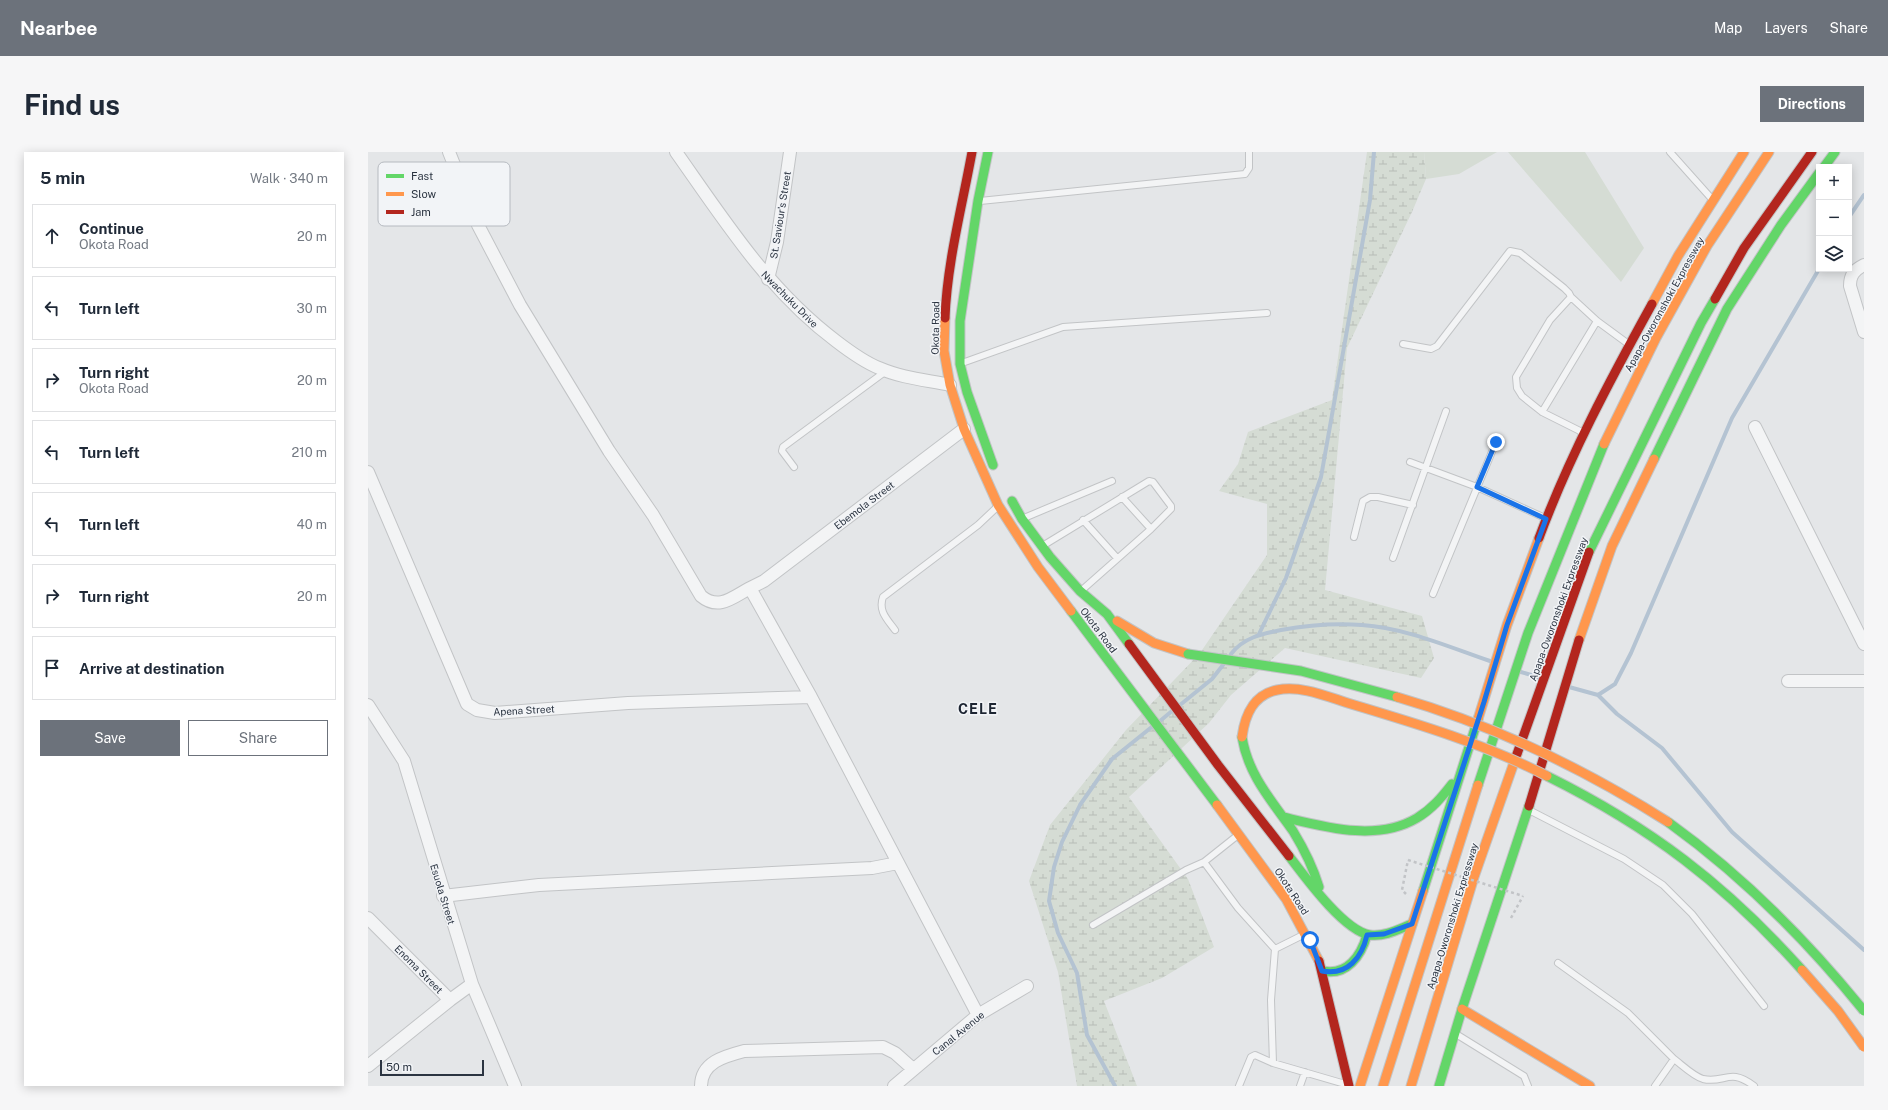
<!DOCTYPE html>
<html lang="en">
<head>
<meta charset="utf-8">
<style>
  :root { --surface:#fff; --page:#f6f6f7; --text:#1f2937; --muted:#747a83; --line:#e0e1e3; --accent:#6c727b }
  body { margin:0; font-family:"Public Sans",sans-serif; background:var(--page); color:var(--text) }
  .controls { position:absolute; right:12px; top:12px; display:grid; overflow:hidden; border-radius:0px; box-shadow:0 2px 10px #0003 }
  .controls button { width:36px; height:36px; display:grid; place-items:center; padding:0; border:0; border-bottom:1px solid var(--line); background:var(--surface); color:var(--text); font:20px sans-serif }
  .scale { position:absolute; left:12px; bottom:10px; width:104px; box-sizing:border-box; padding-left:4px; border:2px solid #2b3441; border-top:0; font-size:11px; line-height:14px; white-space:nowrap; color:#2b3441; -webkit-text-stroke:3px #f2f4f7; paint-order:stroke }
  .stop { position:absolute; width:12px; height:12px; margin:-9px; border:3px solid #1a73e8; border-radius:50%; background:#fff }
  .stop.end { background:#1a73e8; border-color:#fff; box-shadow:0 1px 4px #0008 }
  .list { margin:0; padding:0; list-style:none }
  h2 { display:flex; justify-content:space-between; align-items:center; height:52px; margin:0; padding:0 16px; font-size:17px }
  h2 small { font-size:13px; font-weight:400; color:var(--muted) }
  .list li { display:grid; grid-template-columns:26px 1fr auto; gap:12px; align-items:center; box-sizing:border-box; height:64px; margin:0 8px 8px; padding:0 8px; border:1px solid var(--line); border-radius:0px }
  .list b { display:block; font-size:15px; white-space:nowrap }
  .list p { margin:0; font-size:13px; white-space:nowrap; color:var(--muted) }
  .list em { font-size:13px; font-style:normal; color:var(--muted) }
  .actions { display:flex; gap:8px; padding:12px 16px }
  .actions a { flex:1; padding:9px 0; border:1px solid var(--accent); border-radius:0px; text-align:center; font-size:14px; color:var(--accent) }
  .actions .main { background:var(--accent); color:#fff }
  .icon { flex:none; width:22px; height:22px; fill:none; stroke:currentColor; stroke-width:2; stroke-linecap:round; stroke-linejoin:round }
  .map { position:relative; flex:none; width:1496px; height:934px; overflow:hidden; border-radius:0px }
  header { display:flex; align-items:center; gap:24px; box-sizing:border-box; height:56px; padding:0 20px; background:var(--accent); color:#fff }
  header strong { font-size:19px }
  nav { display:flex; gap:22px; margin-inline-start:auto; font-size:14px }
  .intro { display:flex; align-items:center; justify-content:space-between; box-sizing:border-box; height:96px; padding:0 24px }
  h1 { margin:0; font-size:28px }
  .button { padding:10px 18px; border-radius:0px; background:var(--accent); color:#fff; font-size:14px; font-weight:700 }
  main { display:flex; gap:24px; padding:0 24px }
  aside { flex:1; background:var(--surface); border-radius:0px; box-shadow:0 2px 10px #0003 }
  .map>svg:first-child { display:block }
</style>
</head>
<body>
<header>
<strong>Nearbee</strong>
<nav><a>Map</a><a>Layers</a><a>Share</a></nav>
</header>
<div class="intro"><h1>Find us</h1><a class="button">Directions</a></div>
<main>
<aside>
<h2>5 min<small>Walk · 340 m</small></h2>
<ul class="list">
<li><svg class="icon" aria-label="ahead" viewBox="0 0 24 24"><path d="M12 20V5M6 11l6-6 6 6"/></svg><div><b>Continue</b><p>Okota Road</p></div><em>20 m</em></li>
<li><svg class="icon" aria-label="left" viewBox="0 0 24 24"><path d="M17 20v-9H6M10 6l-5 5 5 5"/></svg><div><b>Turn left</b></div><em>30 m</em></li>
<li><svg class="icon" aria-label="right" viewBox="0 0 24 24"><path d="M7 20v-9h11M14 6l5 5-5 5"/></svg><div><b>Turn right</b><p>Okota Road</p></div><em>20 m</em></li>
<li><svg class="icon" aria-label="left" viewBox="0 0 24 24"><path d="M17 20v-9H6M10 6l-5 5 5 5"/></svg><div><b>Turn left</b></div><em>210 m</em></li>
<li><svg class="icon" aria-label="left" viewBox="0 0 24 24"><path d="M17 20v-9H6M10 6l-5 5 5 5"/></svg><div><b>Turn left</b></div><em>40 m</em></li>
<li><svg class="icon" aria-label="right" viewBox="0 0 24 24"><path d="M7 20v-9h11M14 6l5 5-5 5"/></svg><div><b>Turn right</b></div><em>20 m</em></li>
<li><svg class="icon" aria-label="arrive" viewBox="0 0 24 24"><path d="M6 21V4h12l-3 4 3 4H6"/></svg><div><b>Arrive at destination</b></div></li>
</ul>
<div class="actions"><a class="main">Save</a><a>Share</a></div>
</aside>
<div class="map">
<svg width="1496" height="934" viewBox="0 0 1496 934">
  <defs>
    <pattern id="wetland-marsh" width="20" height="14" patternUnits="userSpaceOnUse"><rect width="20" height="14" fill="#d5dcd4"/><path d="M1 5h8M5 5V1M11 12h8M15 12V8" fill="none" stroke="#b7bdb7"/></pattern>
  </defs>
  <rect width="100%" height="100%" fill="#e4e6e8"/>
  <!-- grass -->
  <path fill="#d5dcd4" d="M1056,0H1129L1091,22L1058,27Z
    M1140,0H1217L1276,96L1253,130Z"/>
  <!-- wetland -->
  <path fill="url(#wetland-marsh)" d="M999,0H1056L1058,27L1044,60L979,196L957,438L1054,464L1066,506L1053,526L917,496L863,543L841,571L761,645L820,727L846,795L794,826L736,849L769,934H709L690,820L661,729L682,673L758,578L832,501L899,403V352L851,339L870,312L880,280L964,248Z"/>
  <g fill="none" stroke-linecap="round" stroke-linejoin="round">
    <!-- stream -->
    <path stroke="#b4c3d2" stroke-width="4" d="M1481,65L1496,43
      M891,482L918,426L953,325L1002,48L1006,0
      M863,502C875,486 893,482 913,478C940,473 967,471 994,473C1038,476 1081,495 1122,509
      M1153,520L1170,525
      M1201,535L1230,543L1247,532L1263,501L1364,266L1451,117
      M1230,543L1249,562L1294,596L1364,680L1496,798
      M812,553L844,527L855,513
      M792,569L804,559
      M747,934L719,883L709,821L690,781L681,749L686,715L694,690L712,653L744,607L785,574"/>
    <!-- lane casing -->
    <g stroke="#c2c4c6" stroke-width="8">
      <path id="lane" d="M1302,0L1343,46
        M612,49L877,22L881,16V0
        M1035,192L1063,197L1069,194L1142,99L1152,101L1196,136L1201,141L1203,145
        M594,211L695,175L899,161
        M1174,260L1229,169
        M1214,280L1174,260L1154,244L1149,236L1148,225L1182,168L1203,145L1229,169L1259,191
        M1042,310L1109,335L1177,366
        M426,315L414,299L415,295L518,219
        M754,345L783,377
        M656,366L744,329
        M715,368L749,406
        M986,385L995,349L1002,345H1010L1045,353
        M676,393L781,329L785,330L803,354V357L783,377L714,438
        M1025,406L1078,259
        M1065,442L1128,290
        M527,478C519,467 510,459 515,445L610,373L628,356
        M1161,658L1256,707L1295,733L1324,762L1396,854
        M870,683L836,710L870,756L907,797L903,848L905,911
        M725,773L818,718L836,710
        M907,797L935,783
        M1190,811L1260,861L1306,907
        M1088,882L1156,924L1160,934
        M871,934L883,905L887,903L905,911L977,932
        M932,934L937,920
        M1287,934L1306,907C1314,913 1325,924 1335,927C1357,932 1361,915 1386,934"/>
    </g>
    <!-- street casing -->
    <g stroke="#c2c4c6" stroke-width="14">
      <path id="street" d="M81,0L110,73L152,153L241,299L285,363L333,444C351,459 365,445 382,436
        M308,0C356,68 400,138 468,189C481,199 496,210 511,216C534,226 558,228 582,233
        M1496,113C1486,118 1482,123 1482,134L1496,180
        M400,127L409,90L422,0
        M1387,275L1496,492
        M596,277L396,429L382,436L443,545L610,863
        M0,320L99,552L109,558L127,561L260,551L443,545
        M1420,529H1496
        M0,553L36,609L104,832L147,934
        M75,744L171,733L504,716L530,711
        M0,766L82,848L104,832
        M0,914L82,848
        M333,934C333,910 357,904 376,899L515,895L527,901L545,917
        M526,934L610,863L659,834"/>
    </g>
    <!-- fast casing -->
    <g stroke="#c2c4c6" stroke-width="11">
      <path id="fast" d="M620,0L610,49L592,169V212L599,240L625,313
        M1456,15L1467,0
        M1286,307L1359,157L1413,73L1451,21
        M644,349L654,367L682,405L712,439L739,462L761,492
        M1221,400L1333,171L1347,147
        M703,459L849,653
        M874,585C880,623 904,649 925,679C936,697 945,715 951,735
        M1110,633L1160,481L1236,292
        M915,665C957,675 1009,690 1049,666C1064,657 1074,645 1084,632
        M921,704C937,725 976,779 1002,783C1017,785 1031,777 1044,772
        M1055,739L1110,567
        M955,819C979,824 993,804 999,783
        M1071,934L1094,857L1161,654"/>
    </g>
    <!-- slow casing -->
    <g stroke="#c2c4c6" stroke-width="11">
      <path id="slow" d="M1284,152L1310,104L1376,0
        M577,166L576,199L582,233L596,277L630,353L670,415L703,459
        M1236,292L1288,186L1339,94L1401,0
        M749,469L786,491L820,502
        M1211,488L1244,394L1286,307
        M1110,567L1139,473L1171,386
        M849,653L918,747L951,809
        M1094,857L1222,934
        M992,934L1055,739
        M1015,934L1110,633
        M1043,934L1106,725L1149,602"/>
    </g>
    <!-- jam casing -->
    <g stroke="#c2c4c6" stroke-width="11">
      <path id="jam" d="M1347,147L1376,96L1444,0
        M577,166C579,111 594,55 604,0
        M1171,386C1201,305 1242,228 1284,152
        M761,492L850,613L921,704
        M1149,602L1221,400
        M1161,654L1211,488
        M951,809L981,934"/>
    </g>
    <!-- path -->
    <path stroke="#c2c4c7" stroke-width="2.5" stroke-dasharray="3 3" stroke-linecap="butt" d="M1038,742L1034,738L1040,708
      M1143,766L1155,744"/>
    <!-- lane -->
    <use href="#lane" stroke="#f3f4f5" stroke-width="6"/>
    <!-- street -->
    <use href="#street" stroke="#f3f4f5" stroke-width="12"/>
    <!-- fast -->
    <use href="#fast" stroke="#63d668" stroke-width="9"/>
    <!-- slow -->
    <use href="#slow" stroke="#ff974d" stroke-width="9"/>
    <!-- jam -->
    <use href="#jam" stroke="#b3261e" stroke-width="9"/>
    <!-- fast-bridge casing -->
    <g stroke="#c0c3c6" stroke-width="11" stroke-linecap="butt">
      <path id="fast-bridge" d="M820,502L933,519L1029,545
        M1179,624C1282,675 1357,732 1434,818
        M1300,670C1375,724 1438,787 1496,859"/>
    </g>
    <!-- slow-bridge casing -->
    <g stroke="#c0c3c6" stroke-width="11" stroke-linecap="butt">
      <path id="slow-bridge" d="M1029,545C1125,573 1215,616 1300,670
        M874,585C877,563 885,543 909,538C934,533 960,545 983,552C1050,572 1117,592 1179,624
        M1434,818L1470,859L1496,895"/>
    </g>
    <!-- path-bridge -->
    <path stroke="#c2c4c7" stroke-width="2.5" stroke-dasharray="3 3" stroke-linecap="butt" d="M1040,708L1155,744"/>
    <!-- fast-bridge -->
    <use href="#fast-bridge" stroke="#63d668" stroke-width="9"/>
    <!-- slow-bridge -->
    <use href="#slow-bridge" stroke="#ff974d" stroke-width="9"/>
  </g>
  <g fill="none" stroke-linecap="round" stroke-linejoin="round">
    <!-- route -->
    <path stroke="#1a73e8" stroke-width="5" d="M942,788L954,819C980,824 994,805 999,783L1016,782L1044,772L1116,550L1139,473L1178,367L1109,335L1128,290"/>
  </g>
  <g text-anchor="middle" dominant-baseline="central" stroke-width="3" stroke-linejoin="round" paint-order="stroke">
    <!-- street labels -->
    <g font-size="10" fill="#2b3441" stroke="#f2f4f7">
      <text transform="translate(412 63) rotate(-81)">St. Saviour's Street</text>
      <text transform="translate(422 147) rotate(45)">Nwachuku Drive</text>
      <text transform="translate(1296 152) rotate(-61)">Apapa-Oworonshoki Expressway</text>
      <text transform="translate(567 176) rotate(-89)">Okota Road</text>
      <text transform="translate(496 353) rotate(-37)">Ebemola Street</text>
      <text transform="translate(1190 457) rotate(-70)">Apapa-Oworonshoki Expressway</text>
      <text transform="translate(731 478) rotate(53)">Okota Road</text>
      <text transform="translate(156 558) rotate(-3)">Apena Street</text>
      <text transform="translate(924 739) rotate(57)">Okota Road</text>
      <text transform="translate(75 742) rotate(73)">Esuola Street</text>
      <text transform="translate(1084 764) rotate(-73)">Apapa-Oworonshoki Expressway</text>
      <text transform="translate(51 817) rotate(45)">Enoma Street</text>
      <text transform="translate(590 881) rotate(-39)">Canal Avenue</text>
    </g>
    <!-- district labels -->
    <g font-size="14" font-weight="bold" letter-spacing="1" fill="#1d2532" stroke="#f2f4f7">
      <text x="610" y="557">CELE</text>
    </g>
  </g>
  <!-- legend -->
  <rect x="10" y="10" width="132" height="64" rx="6" fill="#f2f4f7" stroke="#b6bac0" stroke-width="1"/>
  <rect x="18" y="22" width="18" height="4" fill="#63d668"/>
  <rect x="18" y="40" width="18" height="4" fill="#ff974d"/>
  <rect x="18" y="58" width="18" height="4" fill="#b3261e"/>
  <g font-size="11" fill="#2b3441">
    <text x="43" y="28">Fast</text>
    <text x="43" y="46">Slow</text>
    <text x="43" y="64">Jam</text>
  </g>
</svg>
<div class="controls">
<button>+</button>
<button>−</button>
<button><svg class="icon" aria-label="layers" viewBox="0 0 24 24"><path d="M12 4l9 5-9 5-9-5zM3 14l9 5 9-5"/></svg></button>
</div>
<div class="scale">50 m</div>
<div class="stop" style="left:942px;top:788px"></div>
<div class="stop end" style="left:1128px;top:290px"></div>
</div>
</main>
</body>
</html>
